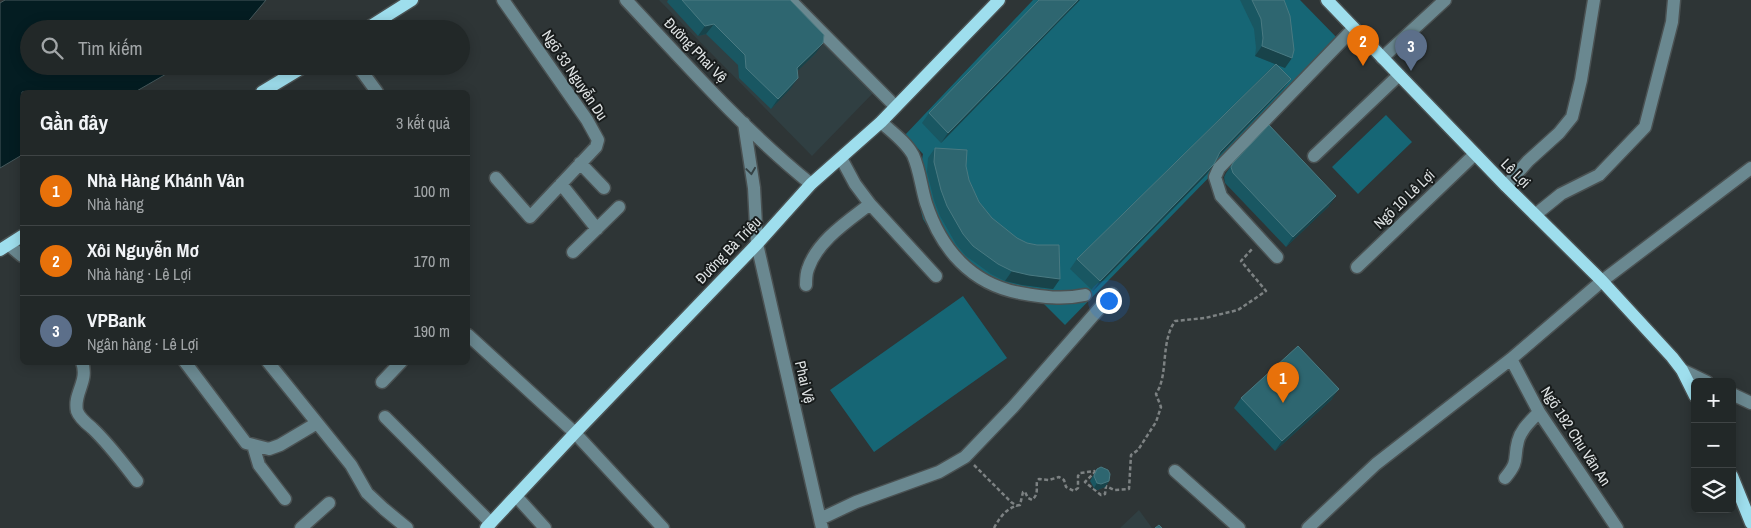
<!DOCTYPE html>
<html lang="vi">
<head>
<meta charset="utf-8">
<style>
  :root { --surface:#222828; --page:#2e3434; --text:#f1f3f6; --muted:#a2a6a8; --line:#3f4445; --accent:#bca0f2 }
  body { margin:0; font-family:"Archivo Narrow",sans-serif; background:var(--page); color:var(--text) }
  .controls { position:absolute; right:15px; bottom:15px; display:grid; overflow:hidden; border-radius:8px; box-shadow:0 2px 12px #0003 }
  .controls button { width:45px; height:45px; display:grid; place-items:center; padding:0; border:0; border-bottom:1px solid var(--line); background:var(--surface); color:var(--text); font:25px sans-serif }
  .you { position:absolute; left:1108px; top:300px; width:18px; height:18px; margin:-12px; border:4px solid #fff; border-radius:50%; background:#1a73e8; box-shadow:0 0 0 8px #1a73e833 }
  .badge { display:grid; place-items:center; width:32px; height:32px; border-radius:50%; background:var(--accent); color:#fff; font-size:16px; font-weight:700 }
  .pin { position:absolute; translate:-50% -41px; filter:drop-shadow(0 1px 2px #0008) }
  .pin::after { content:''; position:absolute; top:26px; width:18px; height:15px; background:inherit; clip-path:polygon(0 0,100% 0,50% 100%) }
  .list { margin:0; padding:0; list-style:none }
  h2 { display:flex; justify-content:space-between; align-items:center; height:65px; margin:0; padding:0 20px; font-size:21px }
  h2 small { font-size:16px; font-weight:400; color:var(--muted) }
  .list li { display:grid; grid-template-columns:32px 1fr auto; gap:15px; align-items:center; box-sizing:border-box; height:70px; padding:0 20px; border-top:1px solid var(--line) }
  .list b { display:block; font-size:19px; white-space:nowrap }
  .list p { margin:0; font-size:16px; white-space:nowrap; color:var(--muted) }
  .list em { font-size:16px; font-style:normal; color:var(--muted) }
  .icon { flex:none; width:28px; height:28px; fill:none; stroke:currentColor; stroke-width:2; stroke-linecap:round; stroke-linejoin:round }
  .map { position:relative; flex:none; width:1751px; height:528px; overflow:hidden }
  .search { position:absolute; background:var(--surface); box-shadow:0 2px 12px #0003; left:20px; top:20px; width:450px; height:55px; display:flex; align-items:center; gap:12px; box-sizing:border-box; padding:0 18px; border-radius:28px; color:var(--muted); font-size:19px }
  .panel { position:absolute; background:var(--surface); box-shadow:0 2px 12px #0003; left:20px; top:90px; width:450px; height:275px; border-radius:8px }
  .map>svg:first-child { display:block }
</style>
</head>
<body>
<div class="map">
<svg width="1751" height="528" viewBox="0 0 1751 528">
  <rect width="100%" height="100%" fill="#2e3536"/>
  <!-- built -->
  <path fill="#303f42" d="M659,0H786L875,91L812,156Z
    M1139,510L1152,528H1120Z"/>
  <!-- green -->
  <path fill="#166675" d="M1033,0H1300L1341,42L1065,325L1044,304L1033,301L1023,300L974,281L947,257L923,219L916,191L923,154L905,135Z
    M1386,115L1412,142L1358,194L1332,167Z
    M963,296L1007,358L874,452L830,390Z"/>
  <!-- water -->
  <path fill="#041d22" stroke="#46595c" d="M5,0H266L246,24L239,29H29V66H180L135,92H22V155L0,168V3Z"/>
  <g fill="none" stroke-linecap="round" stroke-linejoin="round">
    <!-- minor casing -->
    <g stroke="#4a5152" stroke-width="15">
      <path id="minor" d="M626,0C685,63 744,130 811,184
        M790,0L895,106
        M1382,58L1445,0
        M358,66L377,92
        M881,122C892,132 906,142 913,155C920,171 921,187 926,203C941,249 971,284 1020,293C1043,297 1062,300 1085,295
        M744,123L754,188L757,244L822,528
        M1314,156L1399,75
        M841,158L855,184L870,204L936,276
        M580,163L604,188
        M496,178L530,217L596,147L598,140L587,120L503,0
        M561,184L597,229
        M1506,186L1528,161L1559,133L1572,117L1581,80L1594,0
        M1535,215L1561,194L1599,175L1645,127L1672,22L1674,0
        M9,245L22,256
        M573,252L619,207
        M1277,257L1221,196L1215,177L1219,168L1354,28
        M1357,267L1475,154
        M806,285C806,280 806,274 808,269C817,241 848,221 870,204
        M468,335L575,433L663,528
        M1511,359L1539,412L1617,528
        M82,362C89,382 73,393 77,411C79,417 87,424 92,428C109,444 123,463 137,481
        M185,362L246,443L269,449L280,445L317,423
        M268,362L351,465L367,493L384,509L407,528
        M1682,370L1707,382
        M382,382L401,362
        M1732,394L1751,403
        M385,417L491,523
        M253,445L259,465L285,499
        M1175,471L1239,528
        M1505,478C1520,460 1513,460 1518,441C1521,429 1531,421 1539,412
        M516,496L545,528
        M820,519L856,502L939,472L965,457L1013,407L1112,294
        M301,528L329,503
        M1308,528L1376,464L1511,359L1602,281L1751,168"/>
    </g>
    <!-- major casing -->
    <g stroke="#4a5152" stroke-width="15">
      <path id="major" d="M1327,0L1506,186L1602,281L1672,357L1682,370L1695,396
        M366,29L412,0
        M262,92L305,66
        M0,250L22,236
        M1732,476L1751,523
        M486,528L575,433L757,244L811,184L881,122L999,0"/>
    </g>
    <!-- path -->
    <path stroke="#7d8283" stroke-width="2.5" stroke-dasharray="4 2.5" stroke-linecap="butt" d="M974,465L1011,502L1017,506
      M1096,471L1085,482L1101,495L1105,494L1106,486L1114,490L1129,489L1131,455L1138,450L1156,422L1161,407L1156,394C1169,374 1160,343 1175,321L1205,318L1238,310L1266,291L1241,261L1253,248
      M994,528C1000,517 1007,507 1020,505L1023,492H1025L1028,498L1032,500C1039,494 1036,488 1037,481L1039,479L1049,480L1059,477L1064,480L1066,487L1074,491L1078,488V476L1080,473L1095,471"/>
    <!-- minor -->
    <use href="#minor" stroke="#6a8890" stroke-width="12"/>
    <!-- major -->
    <use href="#major" stroke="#9edeed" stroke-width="12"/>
  </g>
  <!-- wall -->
  <path fill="#195762" d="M668,0H790L816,53L797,71L791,88L771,109L739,78L738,65L706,34L698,36L667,2Z
    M1080,0L941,143L922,123L929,113Z
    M1240,0H1284L1285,68L1277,65L1291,79L1283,89L1218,158L1207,174L1093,291L1070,269L1077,259L1275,64L1255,56L1256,48L1254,29Z
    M935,148L966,166L969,180L979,202L992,218L1060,279L1053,289L1022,285L1005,281L991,274L966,256L956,244L940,216L934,200L927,172L928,158Z
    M1233,163L1329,206L1286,247L1225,183L1224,177L1226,173Z
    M1241,398L1332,399L1275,451L1234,408Z
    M1097,469L1109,481L1105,487L1097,490L1094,488L1090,481Z"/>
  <!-- shaded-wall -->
  <path fill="#18434a" d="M1078,0H1080L941,143L948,133Z
    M714,24L706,34L698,36L705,26Z
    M823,43L816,53L790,78L797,68Z
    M1262,46L1292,58L1285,68L1255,56Z
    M798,78L791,88L771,109L778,99Z
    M1291,79L1283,89L1213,162L1220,152Z
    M1214,164L1207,174L1093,291L1100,281Z
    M1336,196L1329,206L1286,247L1293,237Z
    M1012,271L1060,279L1053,289L1022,285L1005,281Z
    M1339,389L1332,399L1275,451L1282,441Z
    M1109,481L1105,487L1097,490L1094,488L1097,483Z"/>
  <!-- building -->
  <path fill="#2e6670" stroke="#4a7a82" d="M682,0H790L824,35L823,43L797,68L798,78L778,99L746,68L745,55L714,24L705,26Z
    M1039,0H1078L948,133L929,113Z
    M1252,0H1284L1290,16L1294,50L1292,58L1262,46L1263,38L1261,19Z
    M1276,64L1291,79L1220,152L1214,164L1100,281L1077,259Z
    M1269,125L1336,196L1293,237L1233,173L1231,167L1233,163Z
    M935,148L967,150L966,166L969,180L979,202L992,218L1017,238L1027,243L1037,245H1059L1060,279L1029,275L1012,271L998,264L973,246L963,234L947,206L941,190L934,162Z
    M1298,346L1339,389L1282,441L1241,398Z
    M1101,467L1108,470L1110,474L1109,481L1101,484L1097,483L1094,476L1097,469Z
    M1159,525L1162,528H1155Z"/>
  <!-- one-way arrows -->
  <defs><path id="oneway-chevron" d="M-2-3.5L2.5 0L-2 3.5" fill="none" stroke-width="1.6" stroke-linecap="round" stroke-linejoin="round" transform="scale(1.25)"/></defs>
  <use stroke="#354245" href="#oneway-chevron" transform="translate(751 171) rotate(82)"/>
  <g text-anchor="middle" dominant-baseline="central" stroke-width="4" stroke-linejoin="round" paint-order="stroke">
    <!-- street labels -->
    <g font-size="15" fill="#e0e4e5" stroke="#181c1c">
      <text transform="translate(696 50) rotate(46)">Đường Phai Vệ</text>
      <text transform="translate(575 75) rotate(56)">Ngõ 33 Nguyễn Du</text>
      <text transform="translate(1516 173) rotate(45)">Lê Lợi</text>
      <text transform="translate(1404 199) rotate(-44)">Ngõ 10 Lê Lợi</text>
      <text transform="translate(728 250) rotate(-46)">Đường Bà Triệu</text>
      <text transform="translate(805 382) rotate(77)">Phai Vệ</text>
      <text transform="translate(1576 436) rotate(57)">Ngõ 192 Chu Văn An</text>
    </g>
  </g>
</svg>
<div class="controls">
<button>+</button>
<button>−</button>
<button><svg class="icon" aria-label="layers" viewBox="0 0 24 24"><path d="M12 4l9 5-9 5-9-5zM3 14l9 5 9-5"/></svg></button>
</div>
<div class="you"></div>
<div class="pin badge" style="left:1283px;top:403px;background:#e8710a">1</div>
<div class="pin badge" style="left:1363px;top:66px;background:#e8710a">2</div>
<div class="pin badge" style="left:1411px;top:71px;background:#5c6f8a">3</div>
<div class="search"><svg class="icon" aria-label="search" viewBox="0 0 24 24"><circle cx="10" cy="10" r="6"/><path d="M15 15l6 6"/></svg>Tìm kiếm</div>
<section class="panel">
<h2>Gần đây<small>3 kết quả</small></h2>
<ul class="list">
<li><span class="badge" style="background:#e8710a">1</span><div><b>Nhà Hàng Khánh Vân</b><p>Nhà hàng</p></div><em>100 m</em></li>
<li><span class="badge" style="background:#e8710a">2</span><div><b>Xôi Nguyễn Mơ</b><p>Nhà hàng · Lê Lợi</p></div><em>170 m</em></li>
<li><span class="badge" style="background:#5c6f8a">3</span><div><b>VPBank</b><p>Ngân hàng · Lê Lợi</p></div><em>190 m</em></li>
</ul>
</section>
</div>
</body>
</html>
